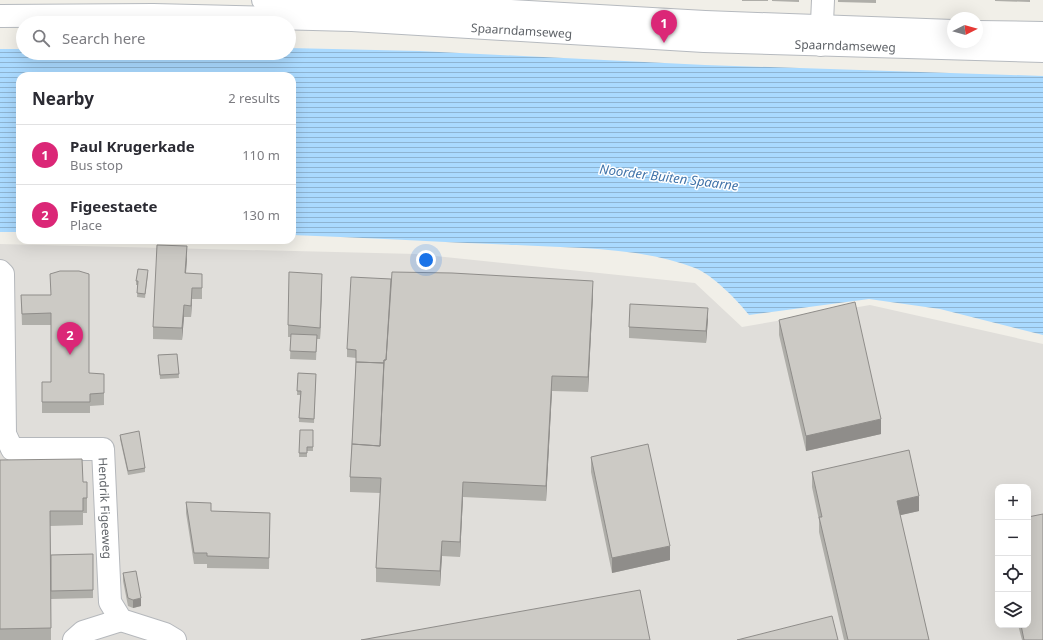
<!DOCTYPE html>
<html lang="en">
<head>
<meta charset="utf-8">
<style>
  :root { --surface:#fff; --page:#f2f2f3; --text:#2b2b33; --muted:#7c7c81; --line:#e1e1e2; --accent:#db2777 }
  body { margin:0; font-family:"Noto Sans",sans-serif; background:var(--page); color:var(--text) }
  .controls { position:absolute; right:12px; bottom:12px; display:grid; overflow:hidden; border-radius:8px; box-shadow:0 4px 16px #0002 }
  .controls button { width:36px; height:36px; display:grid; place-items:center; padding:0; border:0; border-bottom:1px solid var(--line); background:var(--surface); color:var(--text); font:20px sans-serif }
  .compass { position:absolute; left:947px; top:12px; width:36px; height:36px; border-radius:50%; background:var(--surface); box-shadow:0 4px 16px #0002; rotate:84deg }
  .you { position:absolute; left:426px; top:260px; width:14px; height:14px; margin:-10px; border:3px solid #fff; border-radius:50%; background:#1a73e8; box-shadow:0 0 0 6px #1a73e833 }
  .badge { display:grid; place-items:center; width:26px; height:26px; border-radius:50%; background:var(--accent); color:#fff; font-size:13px; font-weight:700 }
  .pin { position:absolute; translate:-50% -33px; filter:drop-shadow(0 1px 2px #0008) }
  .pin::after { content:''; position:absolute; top:21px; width:14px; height:12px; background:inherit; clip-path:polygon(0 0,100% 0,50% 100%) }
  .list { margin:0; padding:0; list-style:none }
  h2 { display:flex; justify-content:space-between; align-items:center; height:52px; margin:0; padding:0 16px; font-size:17px }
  h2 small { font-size:13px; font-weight:400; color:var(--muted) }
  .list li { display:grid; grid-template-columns:26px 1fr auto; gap:12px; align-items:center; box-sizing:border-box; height:60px; padding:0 16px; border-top:1px solid var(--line) }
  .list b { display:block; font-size:15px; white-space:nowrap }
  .list p { margin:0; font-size:13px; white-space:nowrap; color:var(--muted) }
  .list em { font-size:13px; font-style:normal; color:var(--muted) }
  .icon { flex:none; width:22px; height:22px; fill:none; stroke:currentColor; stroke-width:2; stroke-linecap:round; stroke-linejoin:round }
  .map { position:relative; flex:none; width:1043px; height:640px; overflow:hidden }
  .search { position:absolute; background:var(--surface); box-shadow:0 4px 16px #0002; left:16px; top:16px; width:280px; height:44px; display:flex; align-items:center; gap:10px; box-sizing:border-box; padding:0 14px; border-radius:22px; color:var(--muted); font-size:15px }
  .panel { position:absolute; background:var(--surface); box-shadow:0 4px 16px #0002; left:16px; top:72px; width:280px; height:172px; border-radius:12px }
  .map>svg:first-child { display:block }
</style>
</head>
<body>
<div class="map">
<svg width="1043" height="640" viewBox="0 0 1043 640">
  <defs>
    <pattern id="water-rules" width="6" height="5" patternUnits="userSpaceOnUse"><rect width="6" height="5" fill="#aadaff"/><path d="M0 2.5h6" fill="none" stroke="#8eb4d2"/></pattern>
  </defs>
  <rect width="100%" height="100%" fill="#f1efe8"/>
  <!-- industrial -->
  <path fill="#e0deda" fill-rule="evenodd" d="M0,244L416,254L695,283L742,327L870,305L1043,344V640H0ZM998,487H1028V625H998Z"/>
  <!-- water -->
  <path fill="url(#water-rules)" d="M289,48L419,51L705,65L1043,76V335L940,309L869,299L749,315C738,301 713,275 695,268C641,247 573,248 516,245C441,242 367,238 292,235V76H20V232H0V49H23V53H289Z"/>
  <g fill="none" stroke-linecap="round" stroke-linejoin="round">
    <!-- street casing -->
    <g stroke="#b5b8bc" stroke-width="24">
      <g id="street">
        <path d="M821,45L823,0"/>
        <path id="s1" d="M0,271L3,274L5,434L12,449H103L110,602L121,620L165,634L175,640"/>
        <path d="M74,640L83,632L121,620"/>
      </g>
    </g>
    <!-- secondary casing -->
    <g stroke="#b6babf" stroke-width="24">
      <g id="secondary">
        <path d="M263,0L352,2L705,22L953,31"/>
        <path id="s2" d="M0,16L153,15L352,20L704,41L1043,51"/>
        <path d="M977,32L1043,33"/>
      </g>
    </g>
    <!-- street -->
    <use href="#street" stroke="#fff" stroke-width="22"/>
    <!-- secondary -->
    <use href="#secondary" stroke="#fff" stroke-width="22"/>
  </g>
  <!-- wall -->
  <path fill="#afaea9" d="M742,0H768V1H742Z
    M772,0H799V2L772,1Z
    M838,0H876V3L838,2Z
    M995,0H1030V2L995,1Z
    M187,258L186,273L202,286V299H192L191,317H184L182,340L153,339V327Z
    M148,274L145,298L137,297L138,285H136V281Z
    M322,285L320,339H317L316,360L290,359L291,337H288V325Z
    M21,295H51L89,373L104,393V405L90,406V413H42V382H51V325H22Z
    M593,295L588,392L552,391L546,501L463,497L460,557L442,556L440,586L376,582V568L380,493L350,492V477L356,358L347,357V349Z
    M708,319L706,343L629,338V327Z
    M779,320L881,434L806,451L779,335Z
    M177,354L179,378L160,379L158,355Z
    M298,373L316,374L314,423L299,422L300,395H297Z
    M300,430H313V451H307V457H299Z
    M120,435L145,468V472L128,475L120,439Z
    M591,457L670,560L612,573L591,472Z
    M0,460L83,482H87V513H83V525L50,526L51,555L93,554V598L51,599V640H0Z
    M812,472L919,511L900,515L929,640H844L819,532V520L812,487Z
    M186,502L211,511L270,513L269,569L207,568V564H194L186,513Z
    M123,573L141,606L133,608L128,606L123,581Z
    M1018,625H1028L1043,640H1022Z"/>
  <!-- shaded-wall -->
  <path fill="#8f8d8a" d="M187,246V258L185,284V273Z
    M322,274V285L320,339V328Z
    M593,281V295L588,392V377Z
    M192,288V299L191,317V306Z
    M184,305V317L182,340V328Z
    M708,308V319L706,343V331Z
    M552,376V391L546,501V486Z
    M881,419V434L806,451V436Z
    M463,482V497L460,557V542Z
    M919,496V511L897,516V501Z
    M442,541V556L440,586V571Z
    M670,546V560L612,573V558Z
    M141,598V606L133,608V600Z"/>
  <!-- building -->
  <path fill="#cccac5" stroke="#8f8d8a" d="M157,245L187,246L185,273L202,274V288H192L191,306L184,305L182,328L153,327Z
    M138,269L148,270L145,294L137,293L138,281H136Z
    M60,271H79L89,274V373L104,374V393L90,394V402H42V382H51V313L22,314L21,295H51L50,274Z
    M289,272L322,274L320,328L288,325Z
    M392,272L452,273L593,281L588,377L552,376L546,486L463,482L460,542L442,541L440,571L376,568L381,478L350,477L352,444L380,446L384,360H386Z
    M351,277L391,279L386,360H384V363L356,362V350L347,349Z
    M855,302L881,419L806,436L779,320Z
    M630,304L708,308L706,331L629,327Z
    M291,334L317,335L316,352L290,351Z
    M177,354L179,374L160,375L158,355Z
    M356,362L384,363L380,446L352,444Z
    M298,373L316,374L314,419L299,418L301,391H297Z
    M300,430H313V447H307V453H299Z
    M139,431L145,468L128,471L120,435Z
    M648,444L670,546L612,558L591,457Z
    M909,450L919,496L897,501L929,640H848L819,517H822L812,472Z
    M82,459L83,482H87V498H83V511H50L51,628L0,629V460Z
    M186,502L211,503V511L270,513L269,558L207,556V553H194Z
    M1043,514V640H1024L1021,625H1028V517Z
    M93,554V590L51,591V555Z
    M136,571L141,598L133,600L128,598L123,573Z
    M640,590L650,640H361Z
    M832,616L838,640H737Z"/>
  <g text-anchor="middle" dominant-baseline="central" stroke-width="3" stroke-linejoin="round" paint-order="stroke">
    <!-- street labels -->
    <g font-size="12" fill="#5f6368" stroke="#fff">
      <text stroke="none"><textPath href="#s2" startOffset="522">Spaarndamseweg</textPath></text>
      <text stroke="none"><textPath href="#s2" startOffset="846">Spaarndamseweg</textPath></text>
      <text stroke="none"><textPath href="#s1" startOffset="331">Hendrik Figeeweg</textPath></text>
    </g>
    <!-- water labels -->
    <g font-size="13" font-style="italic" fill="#4174aa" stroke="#fff">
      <text transform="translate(669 177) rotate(7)">Noorder Buiten Spaarne</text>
    </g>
  </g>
</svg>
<div class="controls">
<button>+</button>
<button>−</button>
<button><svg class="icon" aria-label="locate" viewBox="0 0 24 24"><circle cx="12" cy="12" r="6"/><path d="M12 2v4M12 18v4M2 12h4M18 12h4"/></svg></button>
<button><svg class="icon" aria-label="layers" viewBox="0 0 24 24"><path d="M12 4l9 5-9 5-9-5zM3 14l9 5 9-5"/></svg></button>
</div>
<svg class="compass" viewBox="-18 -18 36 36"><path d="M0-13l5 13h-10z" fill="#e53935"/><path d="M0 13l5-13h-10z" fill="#7c7c81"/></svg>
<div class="you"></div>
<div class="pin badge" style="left:664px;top:43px">1</div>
<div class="pin badge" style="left:70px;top:355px">2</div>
<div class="search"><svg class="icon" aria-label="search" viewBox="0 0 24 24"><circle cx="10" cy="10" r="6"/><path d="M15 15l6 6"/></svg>Search here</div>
<section class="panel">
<h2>Nearby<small>2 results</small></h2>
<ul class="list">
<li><span class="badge">1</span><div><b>Paul Krugerkade</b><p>Bus stop</p></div><em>110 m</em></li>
<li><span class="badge">2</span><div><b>Figeestaete</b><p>Place</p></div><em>130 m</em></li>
</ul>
</section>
</div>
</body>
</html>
